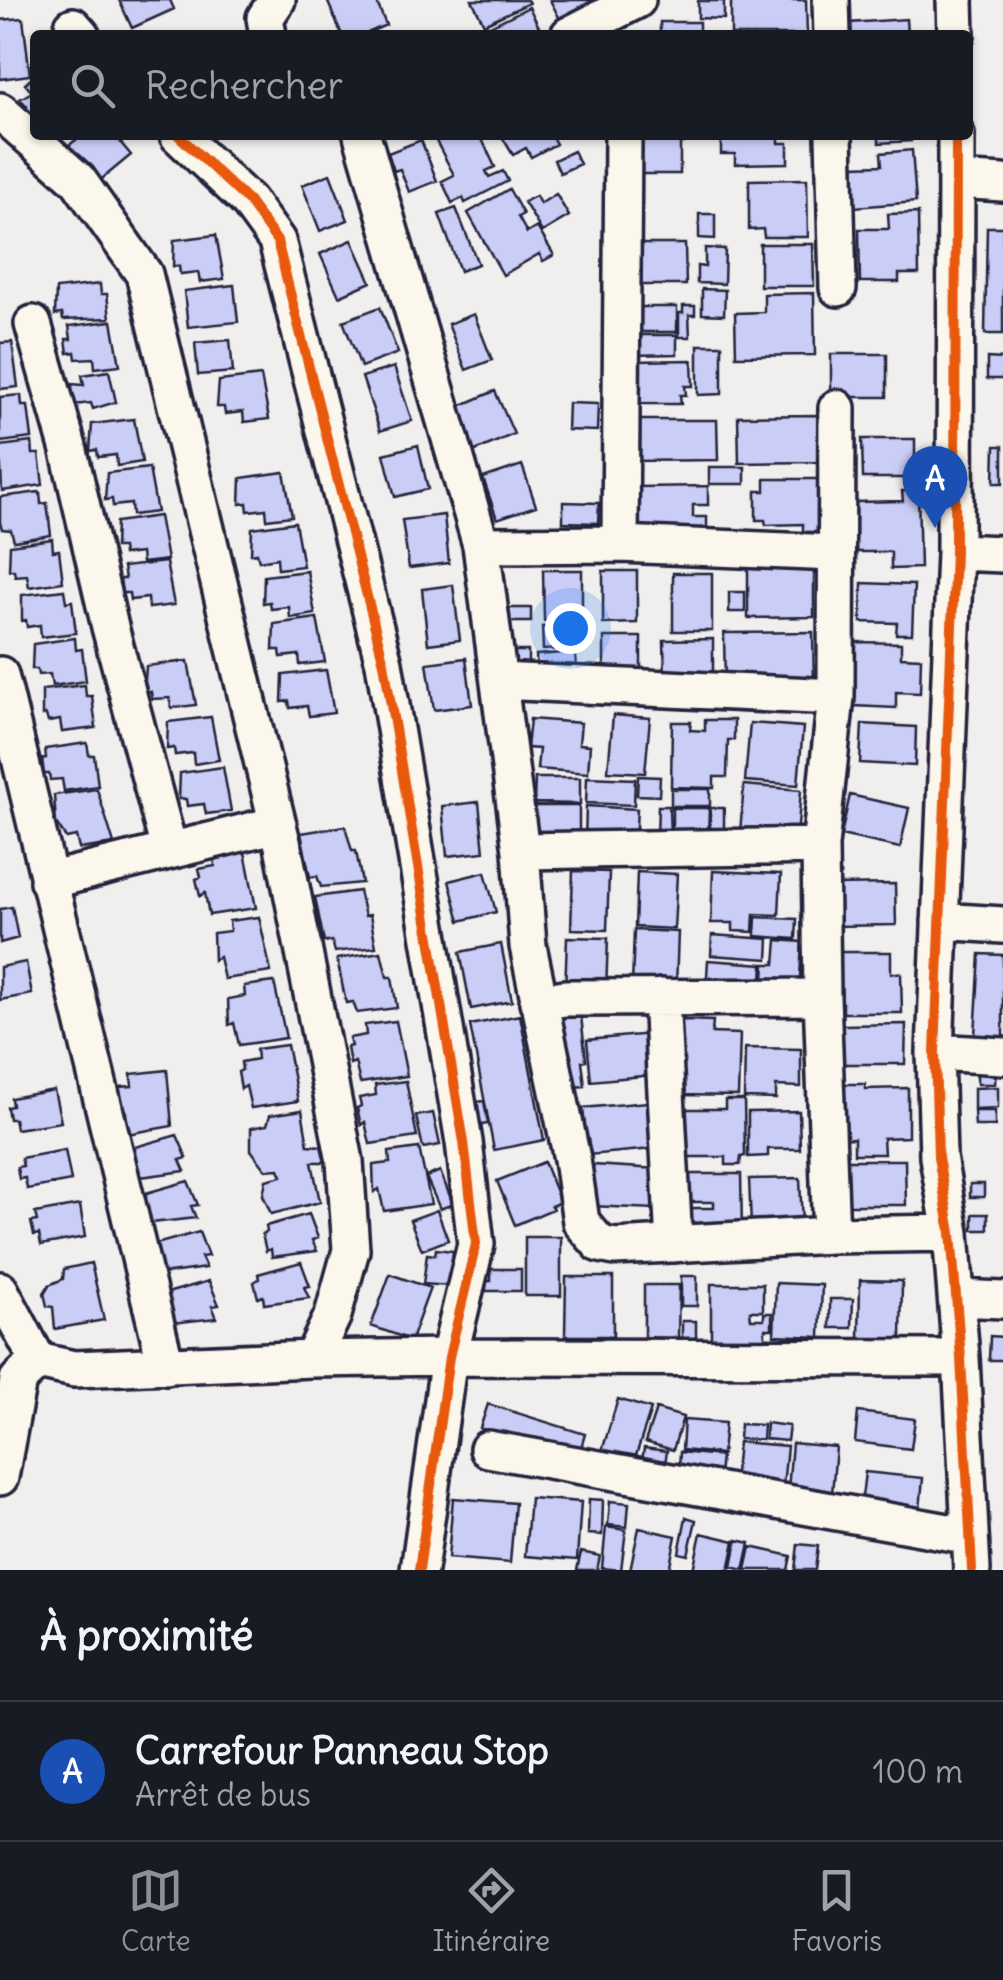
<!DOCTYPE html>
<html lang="fr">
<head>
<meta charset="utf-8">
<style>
  :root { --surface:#171b24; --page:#20242c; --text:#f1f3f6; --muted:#9ea1a6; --line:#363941; --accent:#8c9099 }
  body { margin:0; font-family:Delius,sans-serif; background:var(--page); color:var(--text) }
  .you { position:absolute; left:570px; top:628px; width:35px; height:35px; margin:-25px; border:8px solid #fff; border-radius:50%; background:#1a73e8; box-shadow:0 0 0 15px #1a73e833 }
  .badge { display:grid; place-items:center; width:65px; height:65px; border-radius:50%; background:var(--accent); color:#fff; font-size:32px; font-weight:700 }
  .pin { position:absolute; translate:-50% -82px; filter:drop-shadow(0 2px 5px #0008) }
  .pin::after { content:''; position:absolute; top:52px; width:35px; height:30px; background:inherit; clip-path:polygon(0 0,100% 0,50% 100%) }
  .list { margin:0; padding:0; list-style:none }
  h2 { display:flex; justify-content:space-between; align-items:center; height:130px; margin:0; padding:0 40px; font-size:42px }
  h2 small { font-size:32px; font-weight:400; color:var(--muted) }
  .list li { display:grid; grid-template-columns:65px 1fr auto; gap:30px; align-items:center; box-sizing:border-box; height:140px; padding:0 40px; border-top:2px solid var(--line) }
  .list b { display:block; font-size:38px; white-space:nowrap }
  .list p { margin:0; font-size:32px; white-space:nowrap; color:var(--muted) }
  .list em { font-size:32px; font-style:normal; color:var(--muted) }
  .icon { flex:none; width:55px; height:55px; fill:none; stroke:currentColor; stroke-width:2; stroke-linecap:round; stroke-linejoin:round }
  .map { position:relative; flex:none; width:1003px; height:1570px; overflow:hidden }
  .search { position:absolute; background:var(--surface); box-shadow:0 2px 8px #0004; left:30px; right:30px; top:30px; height:110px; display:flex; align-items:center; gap:25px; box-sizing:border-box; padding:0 35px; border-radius:10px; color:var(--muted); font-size:38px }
  .sheet { height:270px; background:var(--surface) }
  nav { display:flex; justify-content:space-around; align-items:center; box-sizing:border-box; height:140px; border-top:2px solid var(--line); background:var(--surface); font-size:28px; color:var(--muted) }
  nav a { display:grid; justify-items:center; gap:5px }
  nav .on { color:var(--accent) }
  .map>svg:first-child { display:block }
</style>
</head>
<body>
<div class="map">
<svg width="1003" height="1570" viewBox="0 0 1003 1570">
  <rect width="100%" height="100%" fill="#f1efee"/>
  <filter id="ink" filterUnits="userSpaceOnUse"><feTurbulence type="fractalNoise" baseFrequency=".01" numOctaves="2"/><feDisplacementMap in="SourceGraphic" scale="20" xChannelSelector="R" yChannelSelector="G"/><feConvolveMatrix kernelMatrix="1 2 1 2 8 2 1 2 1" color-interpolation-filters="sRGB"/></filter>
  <g filter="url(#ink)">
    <!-- building -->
    <path fill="#cacef7" stroke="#22223b" stroke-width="2.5" d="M119,0H170L174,9L132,28Z
      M327,0H376L386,25L363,35H342Z
      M472,0H527L529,3L484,24Z
      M550,0H595L600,8L564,27Z
      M731,0H806L807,35H731Z
      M698,1H724V19L698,18Z
      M529,7L542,33L492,35L488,27Z
      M23,18L30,75L0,79V20Z
      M906,19L907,35H850L849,23Z
      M660,22H699V35H660Z
      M35,75V120L23,110L27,106L20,99L32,92L25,84Z
      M72,135H114L131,155L97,183L65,148L76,140Z
      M448,135H480L495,167L486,171L489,177L503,171L508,181L465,203L463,198L452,203L442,181L454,175L436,141Z
      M501,135H551L556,144L531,157L526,148L513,155Z
      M635,135H683V143H680V174H627Z
      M721,135H779V143H788V163L735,164V154H721Z
      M879,135H911V141L879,143Z
      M421,140L437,181L409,192L400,169L394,171L388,153Z
      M912,150L916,202L855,207L852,166L882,165L881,153Z
      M573,151L580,164L560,173L554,160Z
      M330,174L348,220L320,231L302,185Z
      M807,179L808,237H764L763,229L749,230V180Z
      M509,189L523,214L518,217L527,233L537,227L554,255L543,261L539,254L503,275L468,213Z
      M556,194L569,216L542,232L524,202L536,196L540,204Z
      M456,208L478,264L460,271L439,214Z
      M918,213L919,274H899V282H860L859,229H889L888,214Z
      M699,214H715V239L699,238Z
      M987,227H1003V334H985Z
      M216,235L224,279L200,282L198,272L180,274L179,266L173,267L174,240Z
      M352,240L371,282L339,296L320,254Z
      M630,244H685L686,285H631Z
      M760,244H813L814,286H760Z
      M705,248L725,249L724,284L697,283V266L705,267Z
      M100,284L101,294H107L110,318L63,320L62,314L55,315L56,289Z
      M234,285L238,322L188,327L184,291Z
      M702,289L725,290L724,315L702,314Z
      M814,293L815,355L736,356L735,313L764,312V294Z
      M683,306H695V315H689L690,337H679V313H683Z
      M380,307L398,353L361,367L343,321Z
      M636,307H677V332H630Z
      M474,314L492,360L466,370L448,324Z
      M112,321L120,365L95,368L94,358L76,359L75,352L68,353L66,339H71L69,326Z
      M632,335H677V354L633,355Z
      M230,340L233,372L198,375L195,343Z
      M12,342L18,387L0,389V343Z
      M698,345H722V394L698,395Z
      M831,354H887V397H831Z
      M987,358L1003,359V379H987Z
      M692,360L693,386H685L686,395H680L681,404H634L633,361Z
      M394,367L412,421L380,431L362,377Z
      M109,371L116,402L93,409L91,403L73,405L72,384L84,385L82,375Z
      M261,376L269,419L244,422L243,412L225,414L224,407H217L219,381Z
      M495,391L514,434L473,452L455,408Z
      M21,395L22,406H28L32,438L0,442V397Z
      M568,403L598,404L597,431L567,430Z
      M818,415L819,462L739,463L738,416Z
      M134,419L142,462L117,466L116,455L98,457L97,450L90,451L92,424Z
      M632,420H717L718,460L633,461Z
      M862,439H915V478H863Z
      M32,442L33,454H39L43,485L2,491L0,446Z
      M418,445L428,489L395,497L384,454Z
      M995,446H1003V483H994Z
      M522,465L536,506L497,519L483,478Z
      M709,467H745V484H709Z
      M149,468L157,512L132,515L131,504L113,506L112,499L105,500L107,473Z
      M284,472L292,516L267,519L266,509L248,511L247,503L240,504L241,478Z
      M765,479H824L825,532H803V524L766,525L765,520H756V491H765Z
      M708,486V505H693V517H707V527L702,528V543L636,544V487Z
      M902,491H918L920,568L891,569V552H855L854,502L903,501Z
      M40,492L41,504L47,503L51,535L14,541L11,530L2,529L0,523V497Z
      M563,502L599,503L598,523L563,522Z
      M444,515L449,563L409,568L402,520Z
      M159,516L167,560L142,563L141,553L123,555L122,548H115L116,522Z
      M295,522L303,566L278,569L277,558L259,561L257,553L251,554L252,528Z
      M52,539L53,551L59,550L63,582L29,587L27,575L15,576L14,570H9L10,545Z
      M166,562L174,605L149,608L148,598L130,600L129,593H122L120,579H125L123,567Z
      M814,562V617L748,618V563Z
      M543,570H582V620L544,621Z
      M307,571L315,614L290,618L289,607L271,609L270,602L263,603L264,576Z
      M603,571H637V623L603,624Z
      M673,573H712V631H673Z
      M862,583L914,585L912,634H896L897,623L861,622Z
      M453,585L460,640L428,644L422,589Z
      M64,590L66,602L72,601L76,633L41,637L40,625L27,627L26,620L22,621V595Z
      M729,592H745V612H729Z
      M500,608H531V622H500Z
      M317,618L325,662L300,665L299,655L281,657L280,650H273L274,624Z
      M581,624L583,648L543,650L542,627Z
      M813,632L814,688L725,689L724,633Z
      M604,637H641V682H604Z
      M75,638L76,650L82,649L86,681L52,686L50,674L38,675L37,669H32L33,644Z
      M713,639V685H665L664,640Z
      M856,642L901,643V657L921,658L920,693L896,692V708L853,706Z
      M505,651H528V677H504Z
      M575,652L577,676L537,678L536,655Z
      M466,658L472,705L434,710L427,663Z
      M188,661L196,705L171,708L170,698L152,699L151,692L144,693L146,666Z
      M326,670L334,713L309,716L307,706L290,708L289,701L282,702L283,675Z
      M85,685L86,696H92L96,728L62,732L60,720L48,722L46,715L42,716V690Z
      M613,715L650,718L645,773L608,771Z
      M211,717L219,760L194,764L193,753L175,755L174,748L167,749L168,722Z
      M530,719L581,723L579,744L590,745L588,773L537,769L539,749L527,748Z
      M705,720H734V740H728L727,777H714V788L671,787L672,722H691L690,730L705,731Z
      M750,723L803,727L798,785L745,781Z
      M862,724L916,727L915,766L860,763Z
      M87,743L89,755H94L98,786L64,791L62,779L50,780L49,774H44L42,759L46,758L45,749Z
      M223,767L231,811L206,814L204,804L187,806L186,799H179L180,773Z
      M638,776L660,777L659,796L637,795Z
      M587,777L635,779L634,805L586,803Z
      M535,778H580V804L534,803Z
      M744,785L801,790L797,837L740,833Z
      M97,789L114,844L79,849L76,836L66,838L56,823L54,795Z
      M671,789H710V806H671Z
      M850,795L909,808L900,848L841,835Z
      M479,802L484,852L447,856L442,806Z
      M534,806H579V838L534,837Z
      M586,806L637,809L635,844L585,842Z
      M658,806H669L670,839H657Z
      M672,808H709L708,838H672Z
      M710,808H724V837H710Z
      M345,826L352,851H356L362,883L321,887L317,876L310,877L301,833Z
      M245,852L256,908L209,915L205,893L200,896L196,879L201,877L199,869L215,866L214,856Z
      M573,871L609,872L607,930L571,929Z
      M713,871L781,874L779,915L754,914L753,932L733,931V923H711Z
      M485,872L496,912L460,921L449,881Z
      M637,872L677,874L674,929L635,927Z
      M895,884L896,925L834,926V885Z
      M359,891L365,916L370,915L376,947L335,952L332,941L324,942L315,897Z
      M12,907L18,938L0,943V909Z
      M259,917L271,972L224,979L219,957L214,960L213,933L230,931L229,921Z
      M756,917L797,919L796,939L755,936Z
      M634,930L678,932L676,987L632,986Z
      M712,935L769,939L768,959L711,955Z
      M567,937L608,938L606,993L565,992Z
      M777,940L802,942L799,995L763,993L765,964H775Z
      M501,944L512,1001L471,1009L460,952Z
      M381,952L387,977H392L397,1008L357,1013L353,1002L346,1003L337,959Z
      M838,952H891V973H901L902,1013H843V1003H838Z
      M980,954L1003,955V1037L975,1035Z
      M708,960L763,964L761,996L706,992Z
      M26,962L32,994L0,1000V967Z
      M274,982L286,1038L239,1045L234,1023L229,1025L228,999L245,996L244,986Z
      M520,1015L544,1140L494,1150L470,1025Z
      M581,1016L586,1060L582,1061L585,1086L562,1088L554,1019Z
      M681,1020L713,1021L712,1033L740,1034L738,1096L679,1095Z
      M396,1021L407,1076L360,1083L355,1062L350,1064L347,1047L351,1046L349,1038L366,1035L365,1025Z
      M906,1024L905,1064H841V1025Z
      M650,1034L653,1075L591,1081L587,1040Z
      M287,1045L298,1101L251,1108L246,1086L241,1089L238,1072L242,1070L241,1062L257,1059L256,1049Z
      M745,1048L801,1049V1087L776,1086V1099L744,1098Z
      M977,1069H996L995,1084H977Z
      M167,1070L172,1126L127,1134L126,1112H119V1087L132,1086L131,1074Z
      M406,1081L417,1137L370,1144L365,1122L361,1125L357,1108L361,1106L359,1098L376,1095L375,1085Z
      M835,1084H865V1089L908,1088V1137L883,1138L884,1154H854V1138L836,1139Z
      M998,1087V1108L974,1109V1088Z
      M54,1090L61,1122L16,1129L14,1119H9L7,1107L12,1106L11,1098Z
      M725,1100H744L745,1156L741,1157L740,1165H726V1157H685V1109H725Z
      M484,1101L488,1124L469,1127L466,1103Z
      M647,1102L652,1149L588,1155L583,1108Z
      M302,1110L308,1145L321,1146L325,1162H312L320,1202L271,1214L263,1195L266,1180L282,1176L279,1169L266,1170L251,1150V1128L267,1125L270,1115Z
      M799,1111L800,1149H768V1156L748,1157V1112Z
      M974,1111H995V1126H975Z
      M433,1113L440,1145L423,1148L416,1116Z
      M177,1135L187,1158L180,1160L185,1171L140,1177L139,1169L134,1171L131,1154L135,1152V1147Z
      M419,1148L431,1204L384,1211L379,1189L374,1192L373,1165L390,1163L389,1152Z
      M65,1150L71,1181L27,1189L25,1178L19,1179L17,1167L23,1166L21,1158Z
      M846,1160H905L906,1205H847Z
      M544,1162L560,1202L551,1206L553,1209L515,1225L497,1181Z
      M593,1165L658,1169L655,1209L591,1206Z
      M440,1171L453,1204L440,1209L426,1177Z
      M682,1174H741L742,1232H683V1208H714V1202H683Z
      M800,1178L802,1225L751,1226L749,1179Z
      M188,1181L198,1205L191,1206L196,1218L151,1223L150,1216L145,1218L141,1201L146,1198V1193Z
      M970,1184H984V1197H970Z
      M80,1205L85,1237L41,1245L39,1234L34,1235L31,1222L37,1221L35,1213Z
      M437,1210L448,1240L422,1250L410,1220Z
      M309,1214L318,1238L312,1240L317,1251L272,1257L271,1249L266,1251L262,1234L267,1232L266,1226Z
      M973,1214H988V1230H973Z
      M199,1232L208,1256L201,1257L206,1268L162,1274L160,1266L156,1268L152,1252L156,1249V1244Z
      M525,1237H561V1296H525Z
      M436,1249L453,1251L449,1286L423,1284L427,1254L435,1255Z
      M301,1262L310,1286L304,1287L309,1298L264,1304L263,1296L258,1298L254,1282L259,1279L258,1274Z
      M91,1263L104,1320L55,1329L53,1307L47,1306L44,1293L49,1285L63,1279L64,1269Z
      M491,1269H521V1291H486V1281H491Z
      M390,1274L430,1288L411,1340L371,1326Z
      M681,1276H697V1306H681Z
      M566,1277H613V1336H565Z
      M860,1280L902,1281L901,1342L859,1341Z
      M209,1281L219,1305L212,1306L217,1318L172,1323L167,1293Z
      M776,1283L822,1285L820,1337L774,1335Z
      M711,1284H763V1311H750L751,1319H764V1313H772V1329H765V1338L711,1339Z
      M644,1285H679L678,1338L644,1337Z
      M830,1299H853L852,1328H830Z
      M682,1321H696V1339H682Z
      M990,1336L1003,1337V1360H989Z
      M618,1399L651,1409L631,1471L599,1461Z
      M488,1404L585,1434L578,1458L480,1428Z
      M656,1409L683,1417L673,1450L645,1442Z
      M858,1412L915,1419L911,1449L855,1442Z
      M684,1420L725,1423L722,1454L682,1450Z
      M766,1423L789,1426L787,1441L765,1439Z
      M740,1424L763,1425L762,1440L739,1439Z
      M738,1442L787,1446L782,1497L733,1493Z
      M792,1443L836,1447L831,1506L787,1502Z
      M644,1448L667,1451L664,1470L641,1467Z
      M680,1452L721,1456L718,1485L678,1482Z
      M865,1472L923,1478L919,1520L860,1513Z
      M453,1498L515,1503L510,1563L448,1558Z
      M530,1498L581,1502L577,1560L525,1556Z
      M589,1499L603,1500L602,1535L588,1534Z
      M610,1501L629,1503L627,1527L608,1525Z
      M686,1517L696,1520L688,1555L679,1553Z
      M606,1527L626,1530L621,1570L602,1568Z
      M639,1528L676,1536L669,1570H630Z
      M701,1533L735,1541L729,1570H693Z
      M737,1540L750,1543L744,1570L732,1567Z
      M798,1544L818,1546L815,1570H795Z
      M751,1547L791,1556L788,1570H746Z
      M581,1552L600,1556L597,1570H577Z"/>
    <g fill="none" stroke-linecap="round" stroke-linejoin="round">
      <!-- minor casing -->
      <g stroke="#22223b" stroke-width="42">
        <path id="minor" d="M831,0L832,35
          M955,0L956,35
          M73,26L81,35
          M268,35L265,18L277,0
          M569,35L637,0
          M0,111L78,180L144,274L283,846L345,1161L351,1250L333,1315L312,1359
          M178,135L248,201L277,241L384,663L464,1142L476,1244L449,1357L419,1570
          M362,135L481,545L521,851L528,946L572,1159L581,1222L600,1244L615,1247L831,1235L951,1233
          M834,135L838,288
          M956,135L955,552L935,1052L938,1157L951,1233L961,1358L972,1570
          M956,180L1003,183
          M33,324L68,447L110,627L169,849
          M620,544L623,135
          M481,545L620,544L835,553
          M955,552L1003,554
          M0,675L166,1366
          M499,681L836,697
          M521,851L820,846
          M48,881L278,824
          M940,921L1003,925
          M661,997L674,1244
          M538,1002L565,998L822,997
          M935,1052L1003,1056
          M831,1235L822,997L820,846L836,697L837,408
          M0,1290L38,1361L74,1369L312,1359L449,1357L961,1358
          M957,1298L1003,1300
          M488,1449L970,1536
          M0,1477L18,1380L38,1361"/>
      </g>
      <!-- minor -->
      <use href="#minor" stroke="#fbf7ec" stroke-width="35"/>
      <!-- cycleway casing -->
      <g stroke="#fbf7ec" stroke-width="16">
        <path id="cycleway" d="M178,135L248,201L277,241L384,663L464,1142L476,1244L449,1357L419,1570
          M956,135L955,552L935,1052L938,1157L951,1233L961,1358L972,1570"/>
      </g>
      <!-- cycleway -->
      <use href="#cycleway" stroke="#e8590c" stroke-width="10"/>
    </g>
  </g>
</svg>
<div class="you"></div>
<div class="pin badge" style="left:935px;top:528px;background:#1a4fb4">A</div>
<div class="search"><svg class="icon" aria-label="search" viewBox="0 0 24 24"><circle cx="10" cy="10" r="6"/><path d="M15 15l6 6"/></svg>Rechercher</div>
</div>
<section class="sheet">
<h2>À proximité<small></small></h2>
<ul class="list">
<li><span class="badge" style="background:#1a4fb4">A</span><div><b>Carrefour Panneau Stop</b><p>Arrêt de bus</p></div><em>100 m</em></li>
</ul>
</section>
<nav>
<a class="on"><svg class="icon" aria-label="map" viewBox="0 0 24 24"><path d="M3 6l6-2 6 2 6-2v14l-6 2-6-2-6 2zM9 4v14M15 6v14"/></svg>Carte</a>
<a><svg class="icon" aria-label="directions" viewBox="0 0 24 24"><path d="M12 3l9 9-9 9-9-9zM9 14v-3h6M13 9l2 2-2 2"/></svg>Itinéraire</a>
<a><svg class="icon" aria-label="saved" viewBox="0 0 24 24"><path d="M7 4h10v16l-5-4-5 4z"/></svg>Favoris</a>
</nav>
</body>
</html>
